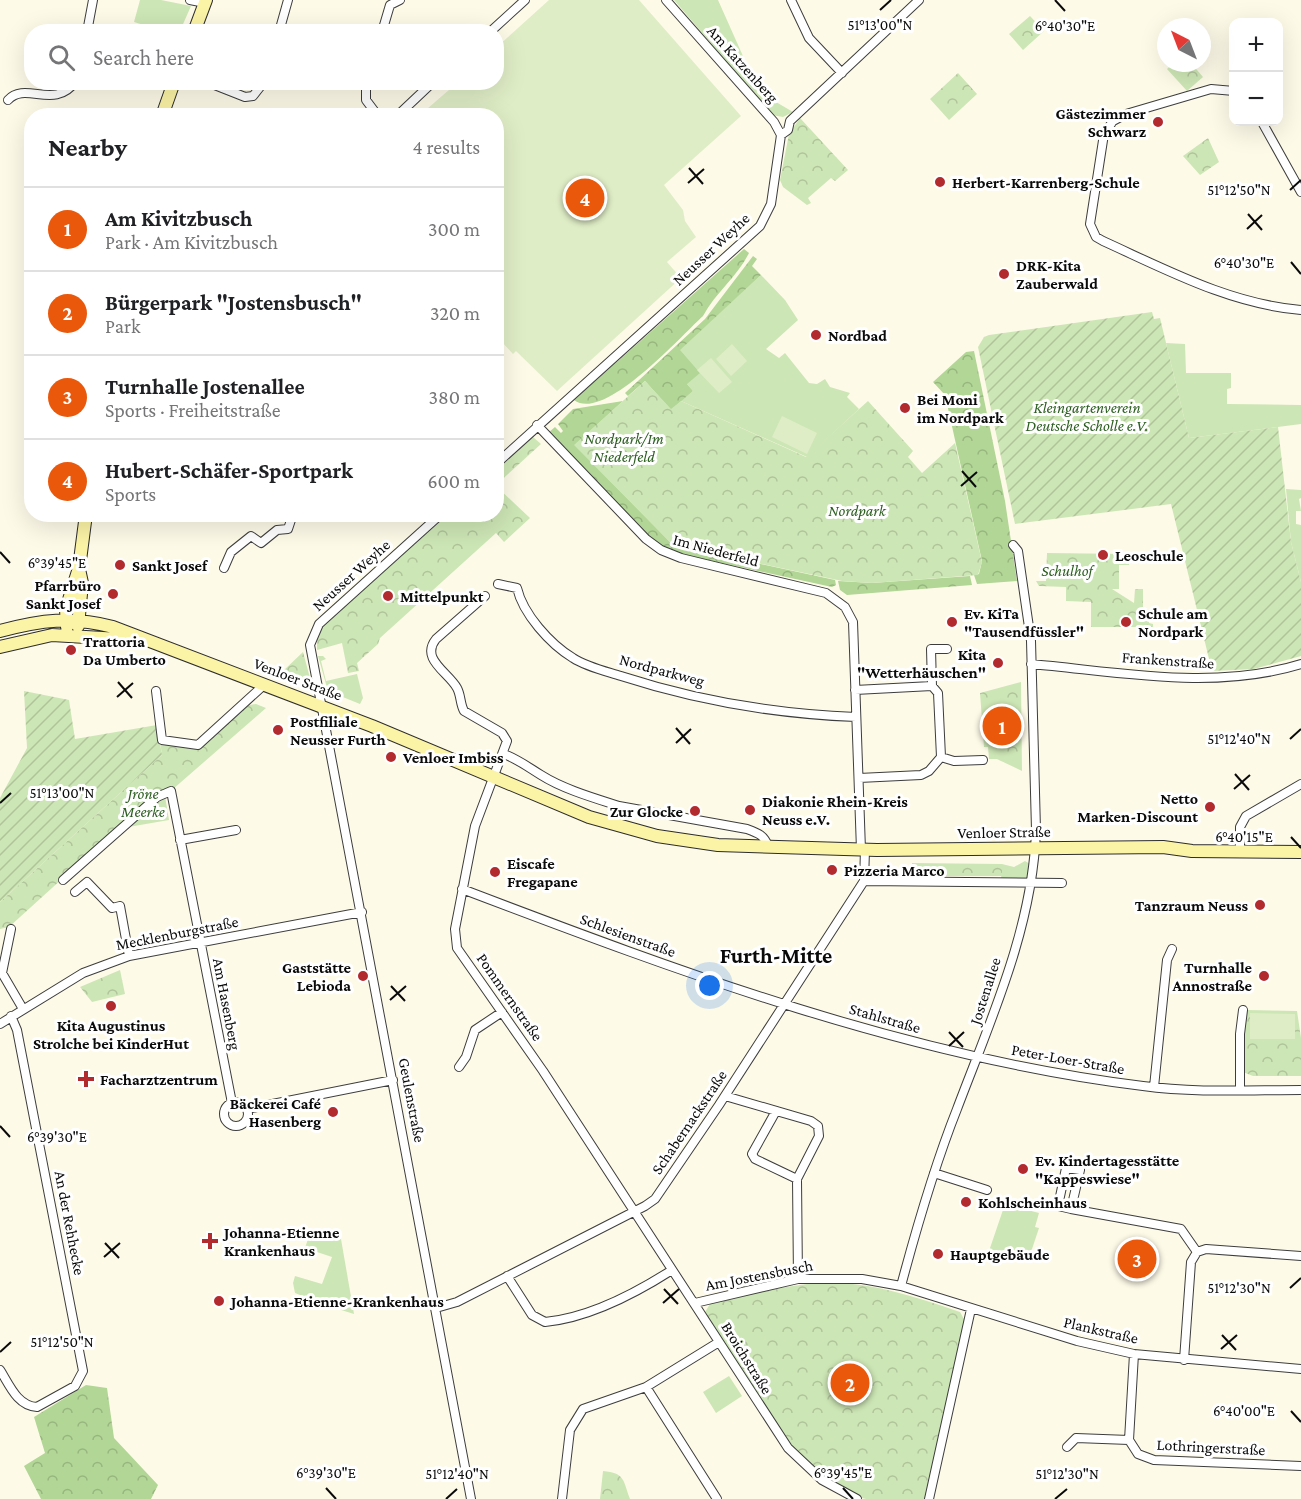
<!DOCTYPE html>
<html lang="en">
<head>
<meta charset="utf-8">
<style>
  :root { --surface:#fff; --page:#f6f6f6; --text:#202124; --muted:#757577; --line:#e0e0e0; --accent:#ea580c }
  body { margin:0; font-family:"Crimson Pro",serif; background:var(--page); color:var(--text) }
  .controls { position:absolute; right:18px; top:18px; display:grid; overflow:hidden; border-radius:12px; box-shadow:0 6px 24px #0002 }
  .controls button { width:54px; height:54px; display:grid; place-items:center; padding:0; border:0; border-bottom:2px solid var(--line); background:var(--surface); color:var(--text); font:30px sans-serif }
  .compass { position:absolute; left:1157px; top:18px; width:54px; height:54px; border-radius:50%; background:var(--surface); box-shadow:0 6px 24px #0002; rotate:318deg }
  .you { position:absolute; left:710px; top:986px; width:21px; height:21px; margin:-15px; border:4px solid #fff; border-radius:50%; background:#1a73e8; box-shadow:0 0 0 9px #1a73e833 }
  .badge { display:grid; place-items:center; width:39px; height:39px; border-radius:50%; background:var(--accent); color:#fff; font-size:20px; font-weight:700 }
  .pin { position:absolute; translate:-50% -50%; border:3px solid #fff; box-shadow:0 2px 6px #0006 }
  .list { margin:0; padding:0; list-style:none }
  h2 { display:flex; justify-content:space-between; align-items:center; height:78px; margin:0; padding:0 24px; font-size:26px }
  h2 small { font-size:20px; font-weight:400; color:var(--muted) }
  .list li { display:grid; grid-template-columns:39px 1fr auto; gap:18px; align-items:center; box-sizing:border-box; height:84px; padding:0 24px; border-top:2px solid var(--line) }
  .list b { display:block; font-size:22px; white-space:nowrap }
  .list p { margin:0; font-size:20px; white-space:nowrap; color:var(--muted) }
  .list em { font-size:20px; font-style:normal; color:var(--muted) }
  .icon { flex:none; width:33px; height:33px; fill:none; stroke:currentColor; stroke-width:2; stroke-linecap:round; stroke-linejoin:round }
  .map { position:relative; flex:none; width:1301px; height:1499px; overflow:hidden }
  .search { position:absolute; background:var(--surface); box-shadow:0 6px 24px #0002; left:24px; top:24px; width:480px; height:66px; display:flex; align-items:center; gap:15px; box-sizing:border-box; padding:0 21px; border-radius:24px; color:var(--muted); font-size:22px }
  .panel { position:absolute; background:var(--surface); box-shadow:0 6px 24px #0002; left:24px; top:108px; width:480px; height:414px; border-radius:24px }
  .map>svg:first-child { display:block }
</style>
</head>
<body>
<div class="map">
<svg width="1301" height="1499" viewBox="0 0 1301 1499">
  <defs>
    <pattern id="forest-crowns" width="20" height="18" patternUnits="userSpaceOnUse" patternTransform="scale(1.5)"><rect width="20" height="18" fill="#b1d695"/><path d="M2 6a3 3 0 1 1 6 0M12 15a3 3 0 1 1 6 0" fill="none" stroke="#97b67f"/></pattern>
    <pattern id="park-crowns" width="20" height="18" patternUnits="userSpaceOnUse" patternTransform="scale(1.5)"><rect width="20" height="18" fill="#cde6b5"/><path d="M2 6a3 3 0 1 1 6 0M12 15a3 3 0 1 1 6 0" fill="none" stroke="#afc49a"/></pattern>
    <pattern id="garden-furrows" width="10" height="10" patternUnits="userSpaceOnUse" patternTransform="scale(1.5)"><rect width="10" height="10" fill="#cde6b5"/><path d="M-1 1l2-2M0 10L10 0M9 11l2-2" fill="none" stroke="#afc49a"/></pattern>
  </defs>
  <rect width="100%" height="100%" fill="#fefae8"/>
  <!-- grass -->
  <path fill="#cde6b5" d="M140,0H161L191,6L180,31H163L134,22Z
    M674,0H718L759,92L793,112L783,117L772,115Z
    M761,275L785,300L798,320L766,349L779,358L785,353L809,383L817,384L825,379L830,387L850,393L847,397L859,409L807,457L681,401L693,391L687,384L679,350Z
    M1166,343L1185,344L1186,373H1231V388L1227,389V404L1301,405V424L1189,438Z
    M1286,489L1301,490V498L1299,499L1301,511H1296V524L1301,525V582L1291,542Z
    M318,656H323L326,659L321,661L326,681L357,674L363,698L360,704L328,691Z
    M1025,861L1030,864L1027,877L1023,880H1001L1002,864L1014,867Z
    M1005,1204L1039,1213L1035,1227L1039,1228L1028,1261L989,1251Z
    M311,1230L341,1239L354,1314L338,1309L340,1302L331,1299L328,1306L295,1293L293,1283L295,1276L322,1284L332,1257L305,1248Z
    M729,1376L742,1396L716,1413L703,1392Z"/>
  <!-- forest -->
  <path fill="url(#forest-crowns)" d="M744,249L749,253C737,277 716,292 703,316C681,336 604,423 574,400Z
    M753,256L757,259L752,266L761,275L680,350L700,373L687,384L693,391L671,410L645,381L628,396L625,393L705,319Z
    M974,351L1005,501L1017,581L977,584L974,575L979,574L982,561L945,395L933,382L966,352Z
    M623,401L575,445L673,545L835,580L836,585L832,587L681,554L664,548L647,535L548,433L555,427L561,433L563,431L558,424L573,409Z
    M970,576L972,585L847,595L840,590L838,581L872,583Z
    M86,1385L107,1388L114,1438L158,1485L151,1499H41L24,1466L45,1453L34,1417Z"/>
  <!-- park -->
  <path fill="url(#park-crowns)" d="M1030,16L1044,31L1023,50L1009,34Z
    M1173,63H1191L1203,77L1187,91L1167,69Z
    M958,73L977,94L949,120L930,99Z
    M800,118L848,170L835,181L831,178L808,198L811,203L807,205L783,187L780,180L789,134Z
    M1208,138L1219,162L1200,175L1183,156Z
    M645,381L671,409L681,401L806,457L868,401L913,451L908,457L922,473L955,443L982,562L978,575L872,583L842,581L673,545L574,445Z
    M533,437L541,444L497,484V470Z
    M497,487L530,518L504,542L496,533L380,638L378,644L357,663L359,671L348,673L342,643L317,650V637L323,626L447,515L496,514Z
    M1047,553L1129,554V565H1119V589H1112L1134,603L1135,589H1143V609L1153,610V620H1149V623L1153,624V627H1091V602L1066,601V587L1039,586L1036,581H1046Z
    M303,652L310,678L306,682L282,672Z
    M1021,682L1022,771L997,759H989L988,747H984L980,693Z
    M256,704L266,708L165,796L169,820L117,829L9,927L0,929V902L162,755L160,741L198,749L249,705Z
    M912,863L1002,864V876H912Z
    M120,970L125,994L92,1002L80,987Z
    M1246,1010L1297,1011L1301,1038V1076H1253L1243,1072Z
    M821,1282C871,1282 913,1296 960,1312L965,1321L926,1499C907,1499 885,1499 866,1499C801,1486 736,1366 705,1312L710,1304L772,1289Z
    M603,1471C625,1473 623,1480 630,1499H600Z"/>
  <!-- garden -->
  <path fill="url(#garden-furrows)" d="M1152,312L1154,319L1160,318L1189,438L1278,427L1291,542L1301,582V656L1254,669L1212,671L1171,504L1015,524L978,347L984,337L989,335Z
    M24,691L69,700L75,739L157,725L162,755L0,902V798L27,748Z"/>
  <!-- pitch -->
  <path fill="#dfedc6" d="M549,0H639L741,116L664,185L683,210L685,221L696,237L667,262L681,278L557,391L516,351L513,354L501,341L497,346L496,116L420,115L457,83L496,82L497,47Z
    M732,344L747,361L731,376L716,359Z
    M711,358L732,382L719,393L697,370Z
    M782,416L817,433L807,454L772,437Z
    M1250,1013L1295,1014V1039H1250Z"/>
  <g fill="none" stroke-linecap="round" stroke-linejoin="round">
    <!-- minor casing -->
    <g stroke="#3d3d3d" stroke-width="10">
      <path id="minor" d="M190,0L205,3
        M666,0L774,122L781,135
        M791,0L809,38L842,73
        M87,32L93,0
        M279,32L288,0
        M382,32L390,5L400,0
        M490,32L525,0
        M207,82L245,97L253,96L264,82
        M366,82V100L378,116
        M1234,91L1211,89L1126,114L1113,121L1104,134L1090,224L1096,237L1103,241C1167,270 1230,304 1301,310
        M8,100C25,81 55,110 75,82
        M397,116L433,82
        M1262,122L1301,192
        M537,425L646,539L661,550L681,558L826,593L845,607L853,622L861,850
        M496,464L760,226L771,204L781,135L788,130L790,121L919,0
        M441,514L319,624L310,645L471,1499
        M224,568L231,552L251,536L261,543L277,530L288,529L293,514
        M498,584L517,588C523,614 550,644 573,658C587,667 605,671 621,676C695,700 777,714 856,717
        M485,596L436,639C420,659 448,672 457,688C461,695 460,704 464,711L502,733L507,741L475,826L455,929L457,948L543,1071L788,1448L822,1480L857,1499
        M1031,664C1121,672 1214,691 1301,664
        M855,690L932,686
        M156,691L162,740L198,745L265,684
        M504,754C519,760 528,767 541,775C563,789 594,798 619,806L614,825
        M941,757L954,761L983,760
        M859,778L921,775L929,771L941,757L938,693L932,686L931,649H947
        M619,806L747,829C758,833 764,835 768,846
        M180,840L236,830
        M1240,851V827L1246,816L1301,784
        M63,880L157,797L171,791L232,1103
        M864,881L1062,883
        M462,889C683,973 907,1057 1143,1086C1194,1093 1249,1090 1301,1090
        M75,892L87,882L112,908L120,906L129,956
        M11,929L2,973L23,1009
        M0,1024L83,973L129,956L362,912
        M459,1067L466,1057L475,1030L502,1012
        M1154,1087L1167,960L1172,949
        M1240,1089V1034L1243,1010
        M725,1096L811,1121L818,1126L819,1136L797,1179L798,1279
        M224 1114a12 12 0 1 1 24 0a12 12 0 1 1-24 0Z
        M247,1109L393,1080
        M776,1111L752,1154L755,1159L797,1179
        M934,1173L987,1190
        M1071,1209L1080,1170L1066,1168L1058,1206L1071,1209L1181,1229L1197,1252
        M1197,1252L1206,1249L1301,1256
        M507,1276L532,1315L545,1322C589,1318 636,1293 672,1270
        M901,1286C917,1226 934,1167 957,1109C991,1019 1033,927 1036,830L1031,641L1018,551L1013,545
        M695,1303L798,1279H862L901,1286L1077,1341L1134,1354L1301,1369
        M436,1308L457,1302L645,1206L655,1199L719,1105L864,881L865,850
        M1134,1354L1129,1440L1138,1454L1154,1460L1301,1466
        M1184,1360L1191,1262L1197,1252
        M0,1370C9,1384 17,1406 37,1407L75,1386L83,1371L17,1030L11,1016
        M646,1387L717,1499
        M1067,1447L1076,1438L1129,1440
        M562,1499L570,1430L583,1409L646,1387L719,1342
        M929,1499L971,1309"/>
    </g>
    <!-- secondary casing -->
    <g stroke="#2c2c2c" stroke-width="14">
      <path id="secondary" d="M194,32L206,0
        M162,116L174,82
        M78,626L82,583L79,569
        M67,627L66,609L79,568L86,514
        M0,631C41,620 71,616 113,627L372,726L589,817L657,836L718,845L877,850L1163,847L1192,851L1301,852
        M0,647L52,635L136,640"/>
    </g>
    <!-- minor -->
    <use href="#minor" stroke="#fff" stroke-width="8"/>
    <!-- secondary -->
    <use href="#secondary" stroke="#fbf3a6" stroke-width="12"/>
  </g>
  <!-- ticks -->
  <path fill="none" stroke="#0a0a0a" stroke-width="2" d="M1055,0L1065,11M880,10L891,0M689,168L703,184M688,183L704,169M1290,190L1301,180M1248,214L1262,230M1247,229L1262,215M1291,262L1301,274M962,471L976,487M961,486L977,472M0,552L10,563M118,682L132,698M117,697L133,683M676,728L690,744M1290,739L1301,729M676,743L691,729M1235,774L1249,790M1234,789L1250,775M0,803L11,793M1291,837L1301,848M391,986L405,1001M390,1000L406,986M949,1032L963,1047M949,1046L964,1032M0,1126L10,1137M105,1243L119,1258M104,1257L120,1243M1290,1288L1301,1278M664,1289L678,1304M663,1303L679,1289M1222,1335L1236,1350M1221,1349L1237,1335M0,1352L11,1342M1291,1411L1301,1422M326,1488L336,1499M843,1488L853,1499M446,1499L457,1489M1055,1499L1067,1489"/>
  <!-- markers -->
  <g fill="#b32a2e" stroke="#fff" stroke-width="2">
    <circle cx="1158" cy="122" r="6"/>
    <circle cx="940" cy="182" r="6"/>
    <circle cx="1004" cy="274" r="6"/>
    <circle cx="816" cy="335" r="6"/>
    <circle cx="905" cy="408" r="6"/>
    <circle cx="1103" cy="555" r="6"/>
    <circle cx="120" cy="565" r="6"/>
    <circle cx="113" cy="594" r="6"/>
    <circle cx="388" cy="596" r="6"/>
    <circle cx="952" cy="622" r="6"/>
    <circle cx="1126" cy="622" r="6"/>
    <circle cx="71" cy="650" r="6"/>
    <circle cx="998" cy="663" r="6"/>
    <circle cx="278" cy="730" r="6"/>
    <circle cx="391" cy="757" r="6"/>
    <circle cx="1210" cy="807" r="6"/>
    <circle cx="750" cy="810" r="6"/>
    <circle cx="695" cy="811" r="6"/>
    <circle cx="832" cy="870" r="6"/>
    <circle cx="495" cy="872" r="6"/>
    <circle cx="1260" cy="905" r="6"/>
    <circle cx="363" cy="976" r="6"/>
    <circle cx="1264" cy="976" r="6"/>
    <circle cx="111" cy="1006" r="6"/>
    <path d="M83 1070h6v6h6v6h-6v6h-6v-6h-6v-6h6z"/>
    <circle cx="333" cy="1112" r="6"/>
    <circle cx="1023" cy="1169" r="6"/>
    <circle cx="966" cy="1202" r="6"/>
    <path d="M207 1232h6v6h6v6h-6v6h-6v-6h-6v-6h6z"/>
    <circle cx="938" cy="1254" r="6"/>
    <circle cx="219" cy="1301" r="6"/>
  </g>
  <g text-anchor="middle" dominant-baseline="central" stroke-width="6" stroke-linejoin="round" paint-order="stroke">
    <!-- street labels -->
    <g font-size="16" fill="#0a0a0a" stroke="#fff">
      <text transform="translate(743 64) rotate(48)">Am Katzenberg</text>
      <text transform="translate(711 249) rotate(-43)">Neusser Weyhe</text>
      <text transform="translate(716 550) rotate(15)">Im Niederfeld</text>
      <text transform="translate(351 575) rotate(-42)">Neusser Weyhe</text>
      <text transform="translate(1168 660) rotate(4)">Frankenstraße</text>
      <text transform="translate(662 670) rotate(15)">Nordparkweg</text>
      <text transform="translate(298 679) rotate(21)">Venloer Straße</text>
      <text transform="translate(1004 832) rotate(-1)">Venloer Straße</text>
      <text transform="translate(177 933) rotate(-11)">Mecklenburgstraße</text>
      <text transform="translate(628 935) rotate(20)">Schlesienstraße</text>
      <text transform="translate(985 991) rotate(-72)">Jostenallee</text>
      <text transform="translate(510 997) rotate(55)">Pommernstraße</text>
      <text transform="translate(227 1004) rotate(79)">Am Hasenberg</text>
      <text transform="translate(885 1018) rotate(16)">Stahlstraße</text>
      <text transform="translate(1068 1059) rotate(10)">Peter-Loer-Straße</text>
      <text transform="translate(412 1100) rotate(79)">Geulenstraße</text>
      <text transform="translate(689 1122) rotate(-56)">Schabernackstraße</text>
      <text transform="translate(70 1223) rotate(79)">An der Rehhecke</text>
      <text transform="translate(759 1275) rotate(-11)">Am Jostensbusch</text>
      <text transform="translate(1101 1330) rotate(13)">Plankstraße</text>
      <text transform="translate(747 1358) rotate(58)">Broichstraße</text>
      <text transform="translate(1211 1447) rotate(3)">Lothringerstraße</text>
    </g>
    <!-- poi labels -->
    <g font-size="16" font-weight="bold" fill="#0a0a0a" stroke="#fff" text-anchor="start">
      <text x="1146" y="113" text-anchor="end">Gästezimmer<tspan x="1146" dy="18">Schwarz</tspan></text>
      <text x="952" y="182">Herbert-Karrenberg-Schule</text>
      <text x="1016" y="265">DRK-Kita<tspan x="1016" dy="18">Zauberwald</tspan></text>
      <text x="828" y="335">Nordbad</text>
      <text x="917" y="399">Bei Moni<tspan x="917" dy="18">im Nordpark</tspan></text>
      <text x="1115" y="555">Leoschule</text>
      <text x="132" y="565">Sankt Josef</text>
      <text x="101" y="585" text-anchor="end">Pfarrbüro<tspan x="101" dy="18">Sankt Josef</tspan></text>
      <text x="400" y="596">Mittelpunkt</text>
      <text x="964" y="613">Ev. KiTa<tspan x="964" dy="18">"Tausendfüssler"</tspan></text>
      <text x="1138" y="613">Schule am<tspan x="1138" dy="18">Nordpark</tspan></text>
      <text x="83" y="641">Trattoria<tspan x="83" dy="18">Da Umberto</tspan></text>
      <text x="986" y="654" text-anchor="end">Kita<tspan x="986" dy="18">"Wetterhäuschen"</tspan></text>
      <text x="290" y="721">Postfiliale<tspan x="290" dy="18">Neusser Furth</tspan></text>
      <text x="403" y="757">Venloer Imbiss</text>
      <text x="1198" y="798" text-anchor="end">Netto<tspan x="1198" dy="18">Marken-Discount</tspan></text>
      <text x="762" y="801">Diakonie Rhein-Kreis<tspan x="762" dy="18">Neuss e.V.</tspan></text>
      <text x="683" y="811" text-anchor="end">Zur Glocke</text>
      <text x="507" y="863">Eiscafe<tspan x="507" dy="18">Fregapane</tspan></text>
      <text x="844" y="870">Pizzeria Marco</text>
      <text x="1248" y="905" text-anchor="end">Tanzraum Neuss</text>
      <text x="351" y="967" text-anchor="end">Gaststätte<tspan x="351" dy="18">Lebioda</tspan></text>
      <text x="1252" y="967" text-anchor="end">Turnhalle<tspan x="1252" dy="18">Annostraße</tspan></text>
      <text x="111" y="1025" text-anchor="middle">Kita Augustinus<tspan x="111" dy="18">Strolche bei KinderHut</tspan></text>
      <text x="100" y="1079">Facharztzentrum</text>
      <text x="321" y="1103" text-anchor="end">Bäckerei Café<tspan x="321" dy="18">Hasenberg</tspan></text>
      <text x="1035" y="1160">Ev. Kindertagesstätte<tspan x="1035" dy="18">"Kappeswiese"</tspan></text>
      <text x="978" y="1202">Kohlscheinhaus</text>
      <text x="224" y="1232">Johanna-Etienne<tspan x="224" dy="18">Krankenhaus</tspan></text>
      <text x="950" y="1254">Hauptgebäude</text>
      <text x="231" y="1301">Johanna-Etienne-Krankenhaus</text>
    </g>
    <!-- park labels -->
    <g font-size="16" font-style="italic" fill="#2b5e1f" stroke="#fff">
      <text x="1087" y="407">Kleingartenverein<tspan x="1087" dy="18">Deutsche Scholle e.V.</tspan></text>
      <text x="624" y="438">Nordpark/Im<tspan x="624" dy="18">Niederfeld</tspan></text>
      <text x="857" y="510">Nordpark</text>
      <text x="1067" y="570">Schulhof</text>
      <text x="143" y="793">Jröne<tspan x="143" dy="18">Meerke</tspan></text>
    </g>
    <!-- district labels -->
    <g font-size="22" font-weight="bold" fill="#0a0a0a" stroke="#fff">
      <text x="776" y="955">Furth-Mitte</text>
    </g>
  </g>
  <g font-size="15" text-anchor="middle" fill="#0a0a0a" stroke="#fff" stroke-width="6" stroke-linejoin="round" paint-order="stroke">
    <text x="880" y="30">51°13'00"N</text>
    <text x="1065" y="31">6°40'30"E</text>
    <text x="1239" y="195">51°12'50"N</text>
    <text x="1244" y="268">6°40'30"E</text>
    <text x="57" y="568">6°39'45"E</text>
    <text x="1239" y="744">51°12'40"N</text>
    <text x="62" y="798">51°13'00"N</text>
    <text x="1244" y="842">6°40'15"E</text>
    <text x="57" y="1142">6°39'30"E</text>
    <text x="1239" y="1293">51°12'30"N</text>
    <text x="62" y="1347">51°12'50"N</text>
    <text x="1244" y="1416">6°40'00"E</text>
    <text x="326" y="1478">6°39'30"E</text>
    <text x="843" y="1478">6°39'45"E</text>
    <text x="457" y="1479">51°12'40"N</text>
    <text x="1067" y="1479">51°12'30"N</text>
  </g>
</svg>
<div class="controls">
<button>+</button>
<button>−</button>
</div>
<svg class="compass" viewBox="-18 -18 36 36"><path d="M0-13l5 13h-10z" fill="#e53935"/><path d="M0 13l5-13h-10z" fill="#757577"/></svg>
<div class="you"></div>
<div class="pin badge" style="left:1002px;top:726px">1</div>
<div class="pin badge" style="left:850px;top:1383px">2</div>
<div class="pin badge" style="left:1137px;top:1259px">3</div>
<div class="pin badge" style="left:585px;top:198px">4</div>
<div class="search"><svg class="icon" aria-label="search" viewBox="0 0 24 24"><circle cx="10" cy="10" r="6"/><path d="M15 15l6 6"/></svg>Search here</div>
<section class="panel">
<h2>Nearby<small>4 results</small></h2>
<ul class="list">
<li><span class="badge">1</span><div><b>Am Kivitzbusch</b><p>Park · Am Kivitzbusch</p></div><em>300 m</em></li>
<li><span class="badge">2</span><div><b>Bürgerpark &quot;Jostensbusch&quot;</b><p>Park</p></div><em>320 m</em></li>
<li><span class="badge">3</span><div><b>Turnhalle Jostenallee</b><p>Sports · Freiheitstraße</p></div><em>380 m</em></li>
<li><span class="badge">4</span><div><b>Hubert-Schäfer-Sportpark</b><p>Sports</p></div><em>600 m</em></li>
</ul>
</section>
</div>
</body>
</html>
